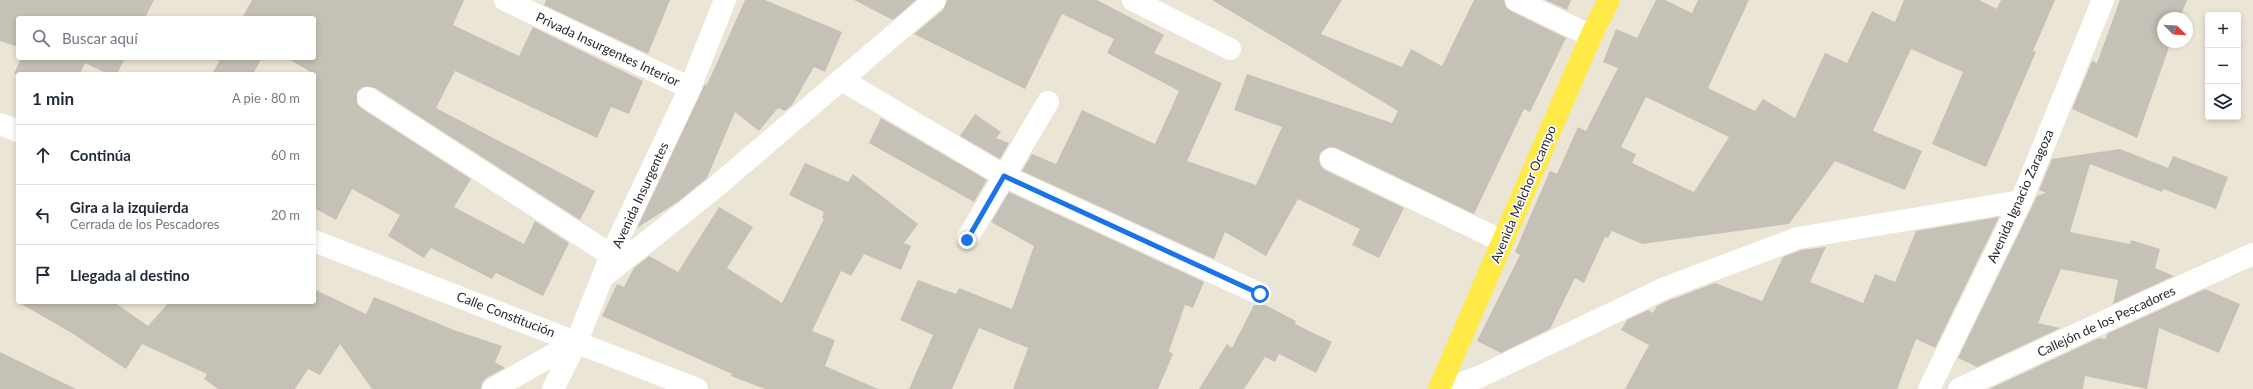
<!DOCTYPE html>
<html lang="es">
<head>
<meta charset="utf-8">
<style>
  :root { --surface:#fff; --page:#f2f2f3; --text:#1f2937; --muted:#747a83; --line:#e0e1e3 }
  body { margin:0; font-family:Lato,sans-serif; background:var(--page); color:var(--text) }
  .controls { position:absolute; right:12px; top:12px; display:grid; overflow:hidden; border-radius:4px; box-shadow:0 2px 6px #0003 }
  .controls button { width:36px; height:36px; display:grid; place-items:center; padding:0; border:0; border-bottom:1px solid var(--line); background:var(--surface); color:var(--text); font:20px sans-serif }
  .compass { position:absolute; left:2157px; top:12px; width:36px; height:36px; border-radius:50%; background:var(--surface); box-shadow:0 2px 6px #0003; rotate:114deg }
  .stop { position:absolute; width:12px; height:12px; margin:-9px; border:3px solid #1a73e8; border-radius:50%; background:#fff }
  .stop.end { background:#1a73e8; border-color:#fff; box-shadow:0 1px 4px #0008 }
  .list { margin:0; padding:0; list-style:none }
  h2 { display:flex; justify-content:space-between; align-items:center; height:52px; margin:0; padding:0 16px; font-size:17px }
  h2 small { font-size:13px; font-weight:400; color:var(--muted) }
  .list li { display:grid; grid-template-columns:26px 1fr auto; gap:12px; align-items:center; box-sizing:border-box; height:60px; padding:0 16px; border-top:1px solid var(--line) }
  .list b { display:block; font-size:15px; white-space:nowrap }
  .list p { margin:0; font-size:13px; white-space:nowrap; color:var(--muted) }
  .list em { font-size:13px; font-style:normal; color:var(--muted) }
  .icon { flex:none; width:22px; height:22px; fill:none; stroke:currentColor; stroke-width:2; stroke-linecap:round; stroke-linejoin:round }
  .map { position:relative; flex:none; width:2253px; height:389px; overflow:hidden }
  .search { position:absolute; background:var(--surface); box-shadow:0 2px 6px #0003; left:16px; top:16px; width:300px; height:44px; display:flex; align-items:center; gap:10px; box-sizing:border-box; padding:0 14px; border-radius:4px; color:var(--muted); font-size:15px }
  .panel { position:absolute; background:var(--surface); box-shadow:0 2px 6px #0003; left:16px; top:72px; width:300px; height:232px; border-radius:4px }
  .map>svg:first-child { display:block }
</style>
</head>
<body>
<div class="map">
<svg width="2253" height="389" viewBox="0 0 2253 389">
  <rect width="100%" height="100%" fill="#ebe5d6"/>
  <!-- building -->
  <path fill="#c6c1b6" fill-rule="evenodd" d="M0,0H154L145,18H18V47L0,41Z
    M252,0H464L453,25L519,56L533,27L643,81L629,114L611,107L597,138L455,71L436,108L595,191L580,220L375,88L363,87L357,92V103L361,108L471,179L454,207L524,244L535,221L569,243L543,296L496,273L492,279L431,248L424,258L388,236L400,215L352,189L336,220L314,208V74L287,58H314V18H242Z
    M546,0H670L648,54L544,5Z
    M745,0H765L842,32L825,72L814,67L792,105L785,111L778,108L759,131L735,112L707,178L679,201L637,228L705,84L707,85Z
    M854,0H916L893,20Z
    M947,0H1097L1164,35L1154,53L1222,83L1187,161L1256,185L1282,127L1234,110L1247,74L1392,123L1398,111L1212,0H1342L1321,34L1402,67L1411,49L1442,66L1474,0H1504L1506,7L1511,11L1566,38L1530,112L1524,109L1474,214L1336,148L1330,147L1320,153L1319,160L1321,166L1325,170L1404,208L1379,258L1352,245L1360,229L1298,199L1266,256L1225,232L1214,259L1022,171L1032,154L1056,164L1082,110L1155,144L1179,91L1107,53L1114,39L1062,14L1025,89L914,34L943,10Z
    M1545,0H1571L1567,10Z
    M1656,0H1665L1692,13L1698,0H1749L1708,88L1755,111L1763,99L1795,118L1825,53L1847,63L1872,11L1895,22L1904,0H1979L1997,9L2001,0H2055L2033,51L2036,52L1986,167L1932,144L1963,72L1911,49L1873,131L1922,151L1905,190L1835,161L1789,224L1642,244L1612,231L1608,238L1605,237L1584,283L1575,278L1550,329L1501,353L1477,341L1520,255L1515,252L1535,205L1550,171L1557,174L1578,127L1586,131L1618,68L1603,62L1616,29L1637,38ZM1646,97L1729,137L1694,192L1632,163L1636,154L1621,147Z
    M2120,0H2187L2180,18H2163V42H2171L2137,138L2072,109L2092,61L2097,63Z
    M21,58H125L117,74H108L85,63L80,74H14Z
    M221,58H262L253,74H212Z
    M975,114L1001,132L996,138L1009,143L1000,159L960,136Z
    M881,118L987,180L974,202L869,143Z
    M2120,149L2168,168L2173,156L2228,177L2216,209L2163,189L2162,192L2090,164L2070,232L2130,244L2131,240L2160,249L2155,268L2174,276L2113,304L2118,280L2061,269L2038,323L2060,328L1977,367L1958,358L2037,196L2046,193L2039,190L2052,159Z
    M805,163L848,182L853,174L918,224L904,243L911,246L901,270L864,254L851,276L841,271L812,331L835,340L825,366L878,389H765L731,376L732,374L602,316L617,284L624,287L634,268L649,256L678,272L719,207L753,227L727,268L782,303L824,219L822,218L824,212L789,195Z
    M1009,192L1204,282L1193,308L1185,305L1169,351L1173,354L1158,389H1013L1028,348L979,328L952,389H909L933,335L900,320L918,280L956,294L959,288L1012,309L1034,246L991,222Z
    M1999,217L1935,348L1916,339L1897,389H1625L1649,345L1621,330L1627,320L1648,310L1653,313L1657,306L1670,300L1715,283L1762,301L1783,257L1801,250L1826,247L1810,282L1863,303L1875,274L1895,282L1916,231Z
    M314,289L366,314L374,297L454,330L502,346L495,362L505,368L486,378L482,383L481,389H372L340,344L320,375L308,369L295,389H218L204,379L207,374L142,344L126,369L70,332L18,302H114L148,326L169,302H314Z
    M2205,289L2240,304L2219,353L2159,328L2147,389L2085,376L2083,389H1989L2099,338L2106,339L2107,334Z
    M1254,305H1265L1296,321L1295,324L1332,342L1316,373L1279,354L1275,362L1265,357L1244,389H1199L1227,344L1232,348Z
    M0,352L76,389H0Z"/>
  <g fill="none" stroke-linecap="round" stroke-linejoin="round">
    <!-- minor -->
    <path stroke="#fff" stroke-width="22" d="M505,0L690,88
      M1133,0L1230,49
      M1516,0L1591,36
      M842,80L1004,176L1260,294
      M368,98L611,255
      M0,124L18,131
      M1331,159L1502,241
      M967,239L1048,102
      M314,241L697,389
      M604,276L712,190L935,0
      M493,389L577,341
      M553,389L577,341L611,255L690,88L725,0
      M1444,389L1479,377L1665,288L1798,238L2021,201
      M1929,389L2021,201L2103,0
      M1959,389L2129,310L2253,254"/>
    <!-- major -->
    <path stroke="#ffea47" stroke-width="22" d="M1439,389L1591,36L1609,0"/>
  </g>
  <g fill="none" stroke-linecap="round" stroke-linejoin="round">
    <!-- route -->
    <path stroke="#1a73e8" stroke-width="5" d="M967,240L1004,176L1260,294"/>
  </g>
  <g text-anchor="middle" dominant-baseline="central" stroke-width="3.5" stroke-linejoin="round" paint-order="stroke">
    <!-- street labels -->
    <g font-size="13" fill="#272727" stroke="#fff">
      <text transform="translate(608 49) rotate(25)">Privada Insurgentes Interior</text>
      <text transform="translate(1523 194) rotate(-67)">Avenida Melchor Ocampo</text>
      <text transform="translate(640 195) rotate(-65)">Avenida Insurgentes</text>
      <text transform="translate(2020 196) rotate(-66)">Avenida Ignacio Zaragoza</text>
      <text transform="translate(506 314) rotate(21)">Calle Constitución</text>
      <text transform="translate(2106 321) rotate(-25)">Callejón de los Pescadores</text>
    </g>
  </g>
</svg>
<div class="controls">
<button>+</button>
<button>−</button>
<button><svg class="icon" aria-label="layers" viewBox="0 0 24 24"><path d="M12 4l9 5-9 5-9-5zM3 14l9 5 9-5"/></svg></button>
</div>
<svg class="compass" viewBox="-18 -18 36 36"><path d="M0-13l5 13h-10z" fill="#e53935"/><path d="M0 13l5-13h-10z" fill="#747a83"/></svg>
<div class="stop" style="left:1260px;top:294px"></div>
<div class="stop end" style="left:967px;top:240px"></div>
<div class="search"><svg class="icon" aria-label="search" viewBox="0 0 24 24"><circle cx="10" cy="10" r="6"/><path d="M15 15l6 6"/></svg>Buscar aquí</div>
<section class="panel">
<h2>1 min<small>A pie · 80 m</small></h2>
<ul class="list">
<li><svg class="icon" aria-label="ahead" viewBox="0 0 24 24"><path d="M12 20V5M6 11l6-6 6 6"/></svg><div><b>Continúa</b></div><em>60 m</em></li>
<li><svg class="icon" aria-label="left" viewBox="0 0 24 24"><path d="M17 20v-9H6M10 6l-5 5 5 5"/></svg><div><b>Gira a la izquierda</b><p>Cerrada de los Pescadores</p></div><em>20 m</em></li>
<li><svg class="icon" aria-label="arrive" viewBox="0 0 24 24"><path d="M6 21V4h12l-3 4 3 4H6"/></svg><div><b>Llegada al destino</b></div></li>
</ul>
</section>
</div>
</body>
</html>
